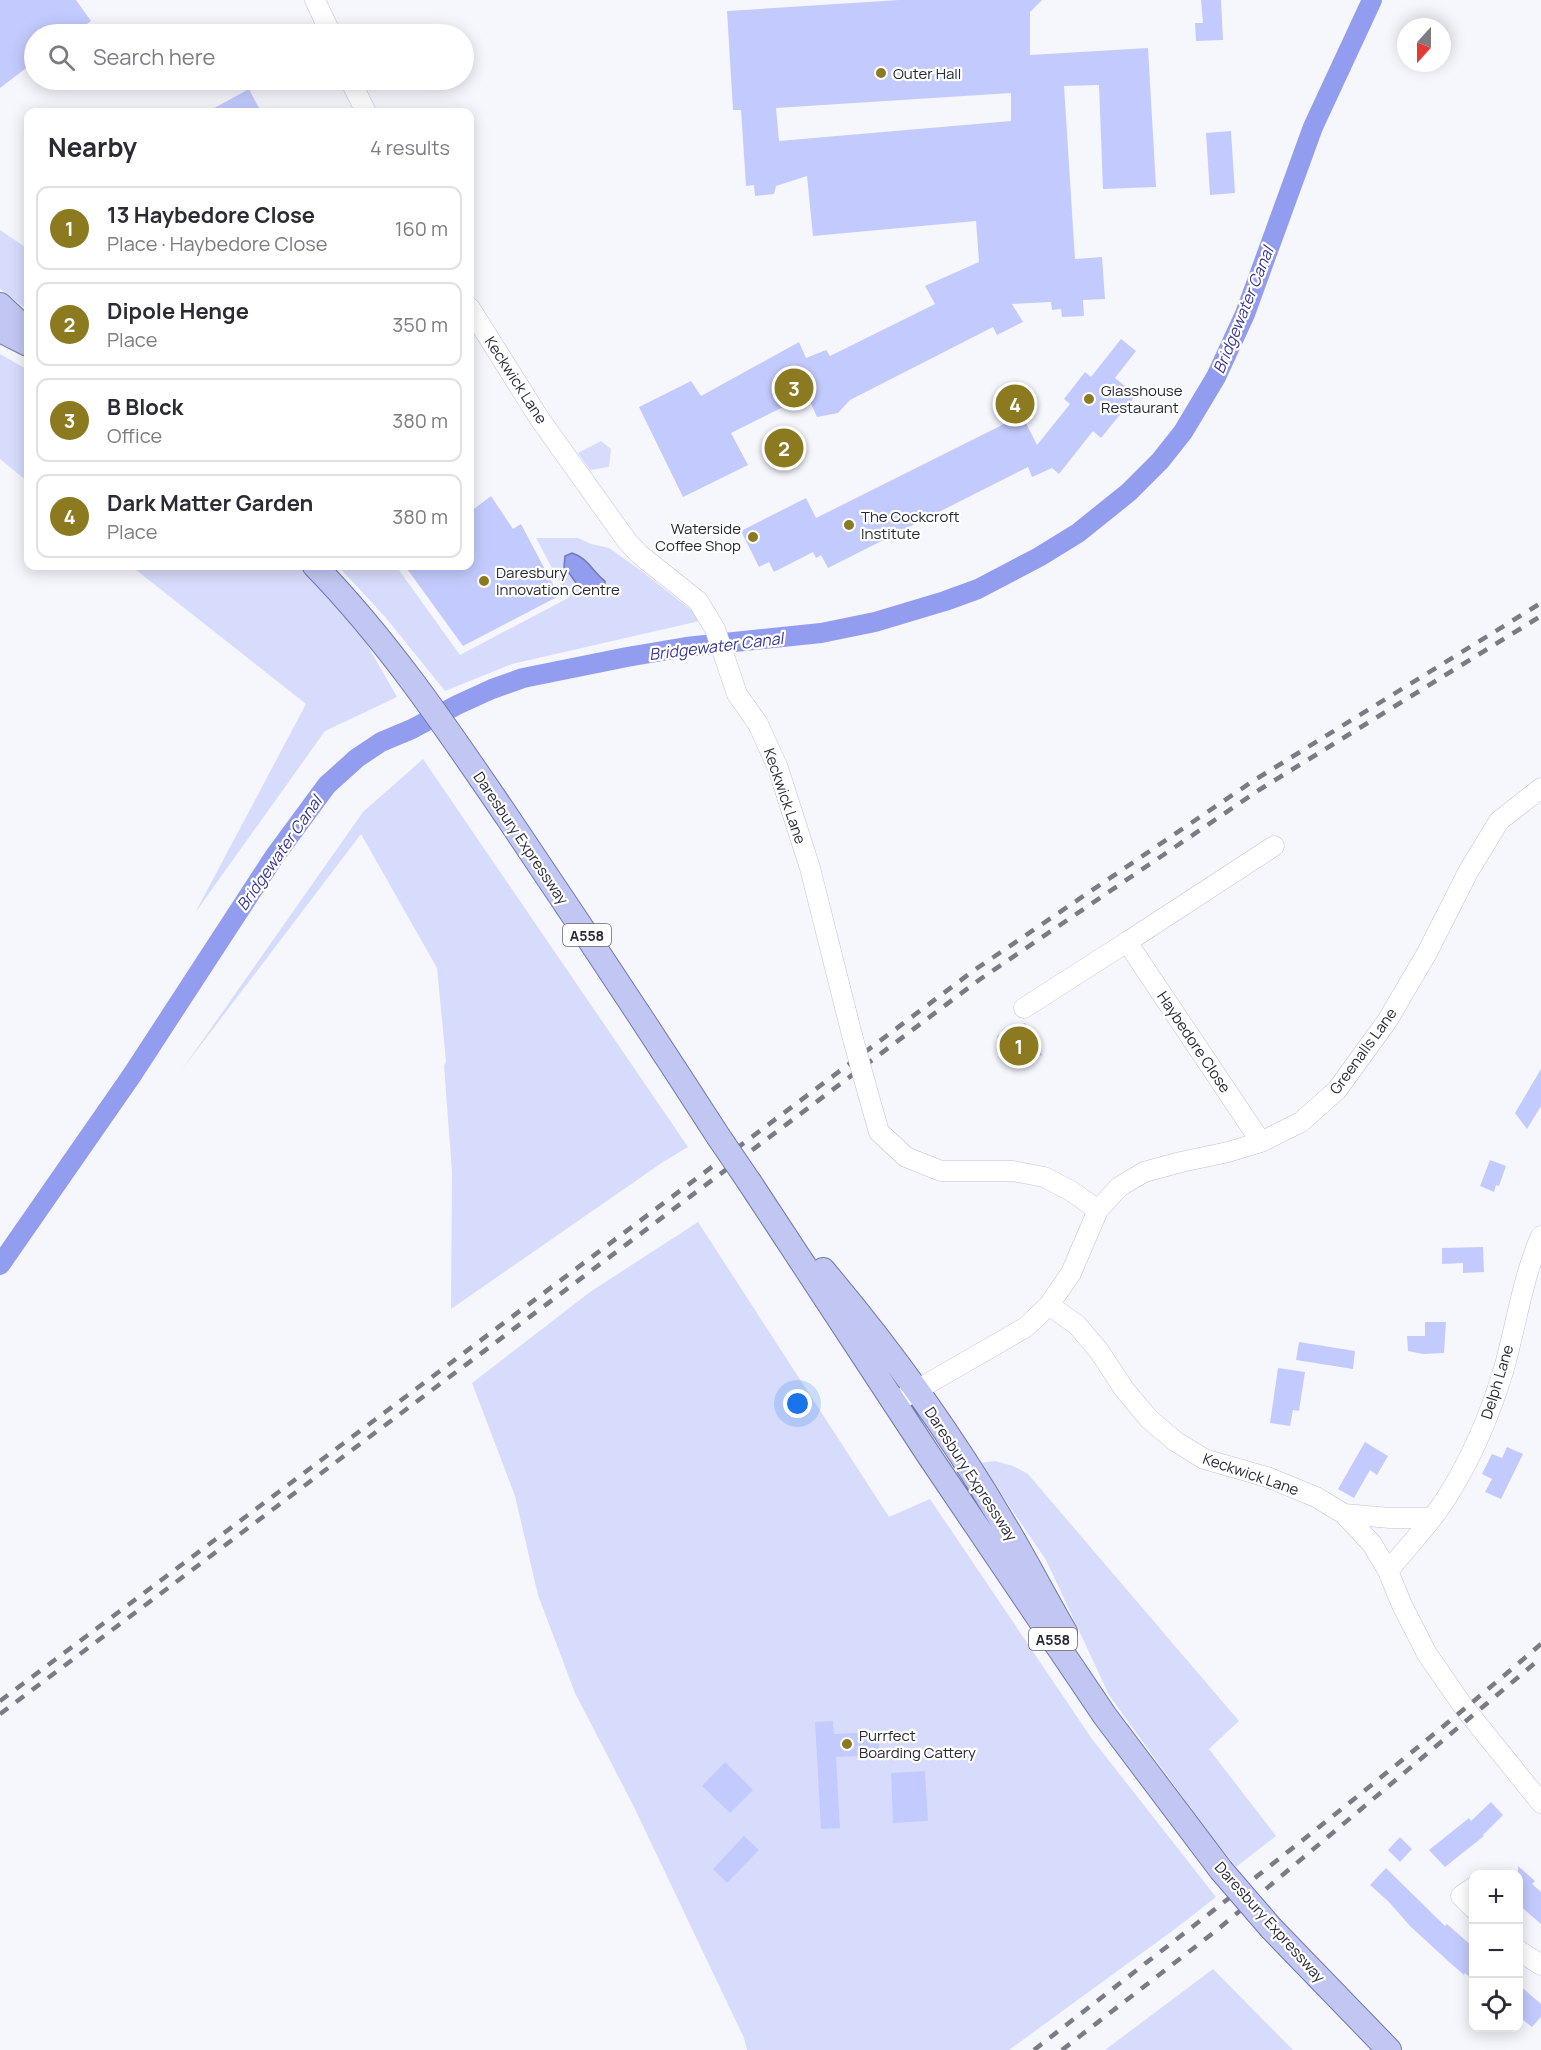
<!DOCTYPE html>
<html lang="en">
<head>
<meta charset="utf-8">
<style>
  :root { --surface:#fff; --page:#f2f2f3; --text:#2b2b33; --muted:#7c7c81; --line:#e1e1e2; --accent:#8c7a20 }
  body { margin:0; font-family:Manrope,sans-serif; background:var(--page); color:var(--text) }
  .controls { position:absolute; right:18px; bottom:18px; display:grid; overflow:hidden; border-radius:12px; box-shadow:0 3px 15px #0003 }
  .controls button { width:54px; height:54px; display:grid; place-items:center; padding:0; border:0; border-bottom:2px solid var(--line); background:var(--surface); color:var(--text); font:30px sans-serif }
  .compass { position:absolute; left:1397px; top:18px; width:54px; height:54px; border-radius:50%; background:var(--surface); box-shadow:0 3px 15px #0003; rotate:201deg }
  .you { position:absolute; left:798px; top:1404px; width:21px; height:21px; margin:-15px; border:4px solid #fff; border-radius:50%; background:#1a73e8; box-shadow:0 0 0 9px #1a73e833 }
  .badge { display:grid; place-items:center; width:39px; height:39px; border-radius:50%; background:var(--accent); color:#fff; font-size:20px; font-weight:700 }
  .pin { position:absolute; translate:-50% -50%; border:3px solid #fff; box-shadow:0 2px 6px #0006 }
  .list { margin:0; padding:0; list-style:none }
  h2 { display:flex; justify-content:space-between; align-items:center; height:78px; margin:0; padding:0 24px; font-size:26px }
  h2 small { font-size:20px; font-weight:400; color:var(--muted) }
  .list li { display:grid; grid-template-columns:39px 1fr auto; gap:18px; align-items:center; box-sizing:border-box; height:84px; margin:0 12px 12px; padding:0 12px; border:2px solid var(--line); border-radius:12px }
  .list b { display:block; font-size:22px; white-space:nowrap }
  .list p { margin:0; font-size:20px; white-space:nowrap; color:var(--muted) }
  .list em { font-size:20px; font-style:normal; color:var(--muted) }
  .icon { flex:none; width:33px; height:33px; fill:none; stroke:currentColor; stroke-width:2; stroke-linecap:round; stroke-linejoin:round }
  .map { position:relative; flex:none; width:1541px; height:2050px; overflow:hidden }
  .search { position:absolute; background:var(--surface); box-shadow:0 3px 15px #0003; left:24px; top:24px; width:450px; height:66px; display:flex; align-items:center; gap:15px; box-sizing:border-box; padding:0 21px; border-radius:33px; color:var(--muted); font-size:22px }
  .panel { position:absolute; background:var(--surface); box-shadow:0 3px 15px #0003; left:24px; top:108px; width:450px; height:462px; border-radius:12px }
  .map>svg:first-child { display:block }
</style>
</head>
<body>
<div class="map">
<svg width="1541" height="2050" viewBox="0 0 1541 2050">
  <rect width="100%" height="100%" fill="#f6f7fd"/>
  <!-- green -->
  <path fill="#d7dcfc" d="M0,230L28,249V310L0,289Z
    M0,354L28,370V482L0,459Z
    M601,441L611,449L609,467L590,470L578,453Z
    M536,538H578L591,544L609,548L640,570L704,620L512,664L445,691L386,618L338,566H396L460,655L568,598Z
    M131,566H315L332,583L397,697L325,731L195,913L306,704Z
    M423,759L688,1147L663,1162L451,1309L452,1172L444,1066L446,1062L437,968L361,834L181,1071L363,812Z
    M698,1222L889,1517L930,1499L1092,1739L1216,1897L1175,1929L1009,2050H747L744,2038L633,1805L575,1693L538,1595L515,1496L472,1383L590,1292Z
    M995,1461L1013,1466L1028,1474L1239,1721L1209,1749L1276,1836L1236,1867L1213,1839L1109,1695L1046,1560L980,1463Z
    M1213,1969L1293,2050H1105Z"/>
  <!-- water -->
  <path fill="#939def" stroke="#737ab7" stroke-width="1.5" d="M572,553C588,558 592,571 605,581V583L586,593C577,588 572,575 564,567L565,556Z"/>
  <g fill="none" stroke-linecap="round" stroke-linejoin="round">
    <!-- canal -->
    <path stroke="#939def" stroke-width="20" d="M0,1265L132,1075L274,857L327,785L357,758L381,742L412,729L457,705L492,689L523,678L627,657L686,647L821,633L875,622L945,601L978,589L1039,557L1078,533L1129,492L1160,461L1183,432L1216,377L1245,314L1313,127L1372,0"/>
  </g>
  <!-- building -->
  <path fill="#c3cbfe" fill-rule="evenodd" d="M0,0H76L91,21L73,34H34V62L0,88Z
    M899,0H1042L1030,12V55L1148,48L1156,187L1103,189L1099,85L1064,86L1075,259L1102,257L1105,299L1083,300L1084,316L1062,317L1061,309L1052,310L1051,302L1012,304L1023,322L997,335L993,327L850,400L838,413L817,417L807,395L731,433L748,465L683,497L639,407L691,381L701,396L799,342L806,358L826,350L830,356L935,304L925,286L979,262L976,221L813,236L807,176L776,186L774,194L755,196L754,185L746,186L741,110H733L727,11ZM1011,93V121L779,141L776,108Z
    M1201,0H1221L1223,40L1196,41L1195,23H1203Z
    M249,89L261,112H207Z
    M1231,131L1235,193L1210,195L1206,133Z
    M1121,339L1136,351L1115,378L1136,395L1101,438L1093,431L1059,474L1052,468L1032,477L1028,467L828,568L821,555L816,558L813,552L774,572L769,562L759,567L741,531L806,498L816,518L1022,415L1037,445L1070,404L1064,399L1085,372L1091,377Z
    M491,496L513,529L521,524L559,596L463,646L405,566H470V512Z
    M1025,1023L1042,1055L1022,1064L1008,1066L997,1036Z
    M1541,1069V1106L1527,1129L1515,1113Z
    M1490,1160L1506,1166L1499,1186L1496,1185L1494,1192L1480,1186Z
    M1483,1247L1484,1272L1463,1273V1263L1442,1264V1248Z
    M1425,1322H1446L1444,1353L1423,1354L1408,1351L1407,1336H1425Z
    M1299,1342L1355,1351L1353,1369L1296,1360Z
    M1278,1368L1305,1372L1299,1411L1293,1410L1290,1426L1270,1423Z
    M1365,1442L1388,1456L1377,1475L1370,1470L1354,1498L1338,1489Z
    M1507,1447L1523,1454L1501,1499L1485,1492L1492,1479L1482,1474L1492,1454L1502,1458Z
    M833,1721L834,1734L878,1732L880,1755L836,1757L840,1828L821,1829L815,1722Z
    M725,1762L753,1790L730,1813L702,1786Z
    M925,1771L928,1821L893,1823L891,1773Z
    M1491,1802L1503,1815L1483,1835L1484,1836L1445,1867L1429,1850L1469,1818L1471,1821Z
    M744,1836L759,1850L727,1883L713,1869Z
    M1400,1837L1412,1849L1400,1862L1388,1850Z
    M1518,1866L1535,1881L1532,1884L1541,1892V1924L1518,1904Z
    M1386,1868L1445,1926L1447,1924L1473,1947V1980L1465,1973L1464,1975L1448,1961L1410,1926L1389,1902L1370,1885Z
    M1518,1984L1541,2004V2017L1532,2027L1518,2016Z"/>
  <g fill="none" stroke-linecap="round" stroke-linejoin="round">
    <!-- minor casing -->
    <g stroke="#bdc2e0" stroke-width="21">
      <path id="minor" d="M315,0L331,34
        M350,80L366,112
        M470,308L539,418L627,541L639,554L698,601L715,629L737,694L758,724L778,768L810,868L852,1035
        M1024,1008L1127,942
        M869,1097L879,1132L906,1157L941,1171H1013L1044,1177L1071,1191L1098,1210
        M1261,1142L1127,942L1274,846
        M1049,1305L1077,1325L1099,1351L1124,1389L1149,1419L1175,1441L1204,1459L1267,1477L1316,1497L1344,1514L1372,1544L1388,1571L1402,1605L1427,1654L1463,1706L1541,1803
        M896,1402L1026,1327L1049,1305L1071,1273L1098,1210L1119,1187L1144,1172L1181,1162L1228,1152L1261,1142L1301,1122L1337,1090L1387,1021L1427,953L1468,872L1499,821L1541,788
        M1344,1514L1390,1518H1431
        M1388,1571C1409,1545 1433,1521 1450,1492C1473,1455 1490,1414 1503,1372C1516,1327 1522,1279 1541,1236
        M1474,1887L1461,1896L1474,1909
        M1518,1950L1541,1965"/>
    </g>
    <!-- major casing -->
    <g stroke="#7078aa" stroke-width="26">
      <path id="major" d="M0,305L28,331
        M0,330L28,344
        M315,566C389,642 448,730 508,818C579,923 649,1029 718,1136
        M750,1183L930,1457L1105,1716L1221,1870
        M823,1270C889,1348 952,1436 1004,1524C1025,1559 1044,1596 1065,1632
        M1271,1928L1389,2050"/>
    </g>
    <!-- minor -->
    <use href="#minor" stroke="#fff" stroke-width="20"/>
    <!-- major -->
    <use href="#major" stroke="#c1c7f2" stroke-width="24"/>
    <!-- rail -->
    <path stroke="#7a7b84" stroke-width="4.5" stroke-dasharray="10 10" stroke-linecap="butt" d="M0,1701L973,971L1253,781L1541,603
      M0,1714L979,980L1259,790L1541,616
      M1034,2050C1205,1917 1377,1785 1541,1644
      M1062,2050L1217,1930L1541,1658"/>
    <!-- minor-bridge casing -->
    <g stroke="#bdc2e0" stroke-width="21" stroke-linecap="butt">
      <path id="minor-bridge" d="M852,1035L869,1097"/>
    </g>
    <!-- major-bridge casing -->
    <g stroke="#7078aa" stroke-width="26" stroke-linecap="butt">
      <path id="major-bridge" d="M718,1136L750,1183
        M1221,1870L1271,1928"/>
    </g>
    <!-- minor-bridge -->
    <use href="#minor-bridge" stroke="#fff" stroke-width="20"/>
    <!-- major-bridge -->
    <use href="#major-bridge" stroke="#c1c7f2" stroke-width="24"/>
  </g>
  <!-- markers -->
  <g fill="#8c7a20" stroke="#fff" stroke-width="2">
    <circle cx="881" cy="73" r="6"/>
    <circle cx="1089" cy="399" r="6"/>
    <circle cx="849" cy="525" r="6"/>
    <circle cx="753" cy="537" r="6"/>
    <circle cx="484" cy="581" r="6"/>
    <circle cx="847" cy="1744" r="6"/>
  </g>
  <g text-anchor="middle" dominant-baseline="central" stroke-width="4.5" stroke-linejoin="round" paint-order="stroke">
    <!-- shield labels -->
    <g fill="#fff" stroke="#686971" stroke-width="1.5">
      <rect x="563" y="924" width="48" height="22" rx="4.5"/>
      <rect x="1029" y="1628" width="48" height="22" rx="4.5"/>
    </g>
    <g font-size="14" font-weight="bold" fill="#272934">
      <text x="587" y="935">A558</text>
      <text x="1053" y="1639">A558</text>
    </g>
    <!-- poi labels -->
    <g font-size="15" fill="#272934" stroke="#fff" text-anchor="start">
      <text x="893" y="73">Outer Hall</text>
      <text x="1101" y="390">Glasshouse<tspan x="1101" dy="17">Restaurant</tspan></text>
      <text x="861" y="516">The Cockcroft<tspan x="861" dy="17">Institute</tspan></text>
      <text x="741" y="528" text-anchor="end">Waterside<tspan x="741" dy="17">Coffee Shop</tspan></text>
      <text x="496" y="572">Daresbury<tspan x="496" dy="17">Innovation Centre</tspan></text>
      <text x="859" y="1735">Purrfect<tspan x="859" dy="17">Boarding Cattery</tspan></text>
    </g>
    <!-- street labels -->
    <g font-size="15" fill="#272934" stroke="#fff">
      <text transform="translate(516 380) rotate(57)">Keckwick Lane</text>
      <text transform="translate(785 796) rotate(71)">Keckwick Lane</text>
      <text transform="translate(521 838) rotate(56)">Daresbury Expressway</text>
      <text transform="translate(1194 1042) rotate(56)">Haybedore Close</text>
      <text transform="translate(1363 1051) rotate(-54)">Greenalls Lane</text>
      <text transform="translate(1497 1382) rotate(-73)">Delph Lane</text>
      <text transform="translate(971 1474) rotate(57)">Daresbury Expressway</text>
      <text transform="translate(1251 1474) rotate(19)">Keckwick Lane</text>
      <text transform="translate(1270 1922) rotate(48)">Daresbury Expressway</text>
    </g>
    <!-- water labels -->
    <g font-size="16" font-style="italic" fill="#383694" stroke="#fff">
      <text transform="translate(1243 310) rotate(-68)">Bridgewater Canal</text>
      <text transform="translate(716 646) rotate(-7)">Bridgewater Canal</text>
      <text transform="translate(279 853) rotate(-55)">Bridgewater Canal</text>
    </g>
  </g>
</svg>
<div class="controls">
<button>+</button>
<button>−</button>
<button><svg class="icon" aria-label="locate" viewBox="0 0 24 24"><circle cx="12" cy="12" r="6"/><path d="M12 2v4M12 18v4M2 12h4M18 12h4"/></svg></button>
</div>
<svg class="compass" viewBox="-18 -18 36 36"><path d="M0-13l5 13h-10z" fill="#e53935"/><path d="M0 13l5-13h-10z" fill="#7c7c81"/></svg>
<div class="you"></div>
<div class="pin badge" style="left:1019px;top:1046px">1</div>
<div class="pin badge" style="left:784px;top:448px">2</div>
<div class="pin badge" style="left:794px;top:388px">3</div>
<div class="pin badge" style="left:1015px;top:404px">4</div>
<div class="search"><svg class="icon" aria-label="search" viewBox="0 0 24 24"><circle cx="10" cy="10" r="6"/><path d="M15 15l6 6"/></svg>Search here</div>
<section class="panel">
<h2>Nearby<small>4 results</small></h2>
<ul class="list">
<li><span class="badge">1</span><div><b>13 Haybedore Close</b><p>Place · Haybedore Close</p></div><em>160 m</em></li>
<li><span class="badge">2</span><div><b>Dipole Henge</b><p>Place</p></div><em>350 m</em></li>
<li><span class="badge">3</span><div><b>B Block</b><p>Office</p></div><em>380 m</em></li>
<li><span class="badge">4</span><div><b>Dark Matter Garden</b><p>Place</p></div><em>380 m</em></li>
</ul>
</section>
</div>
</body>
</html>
